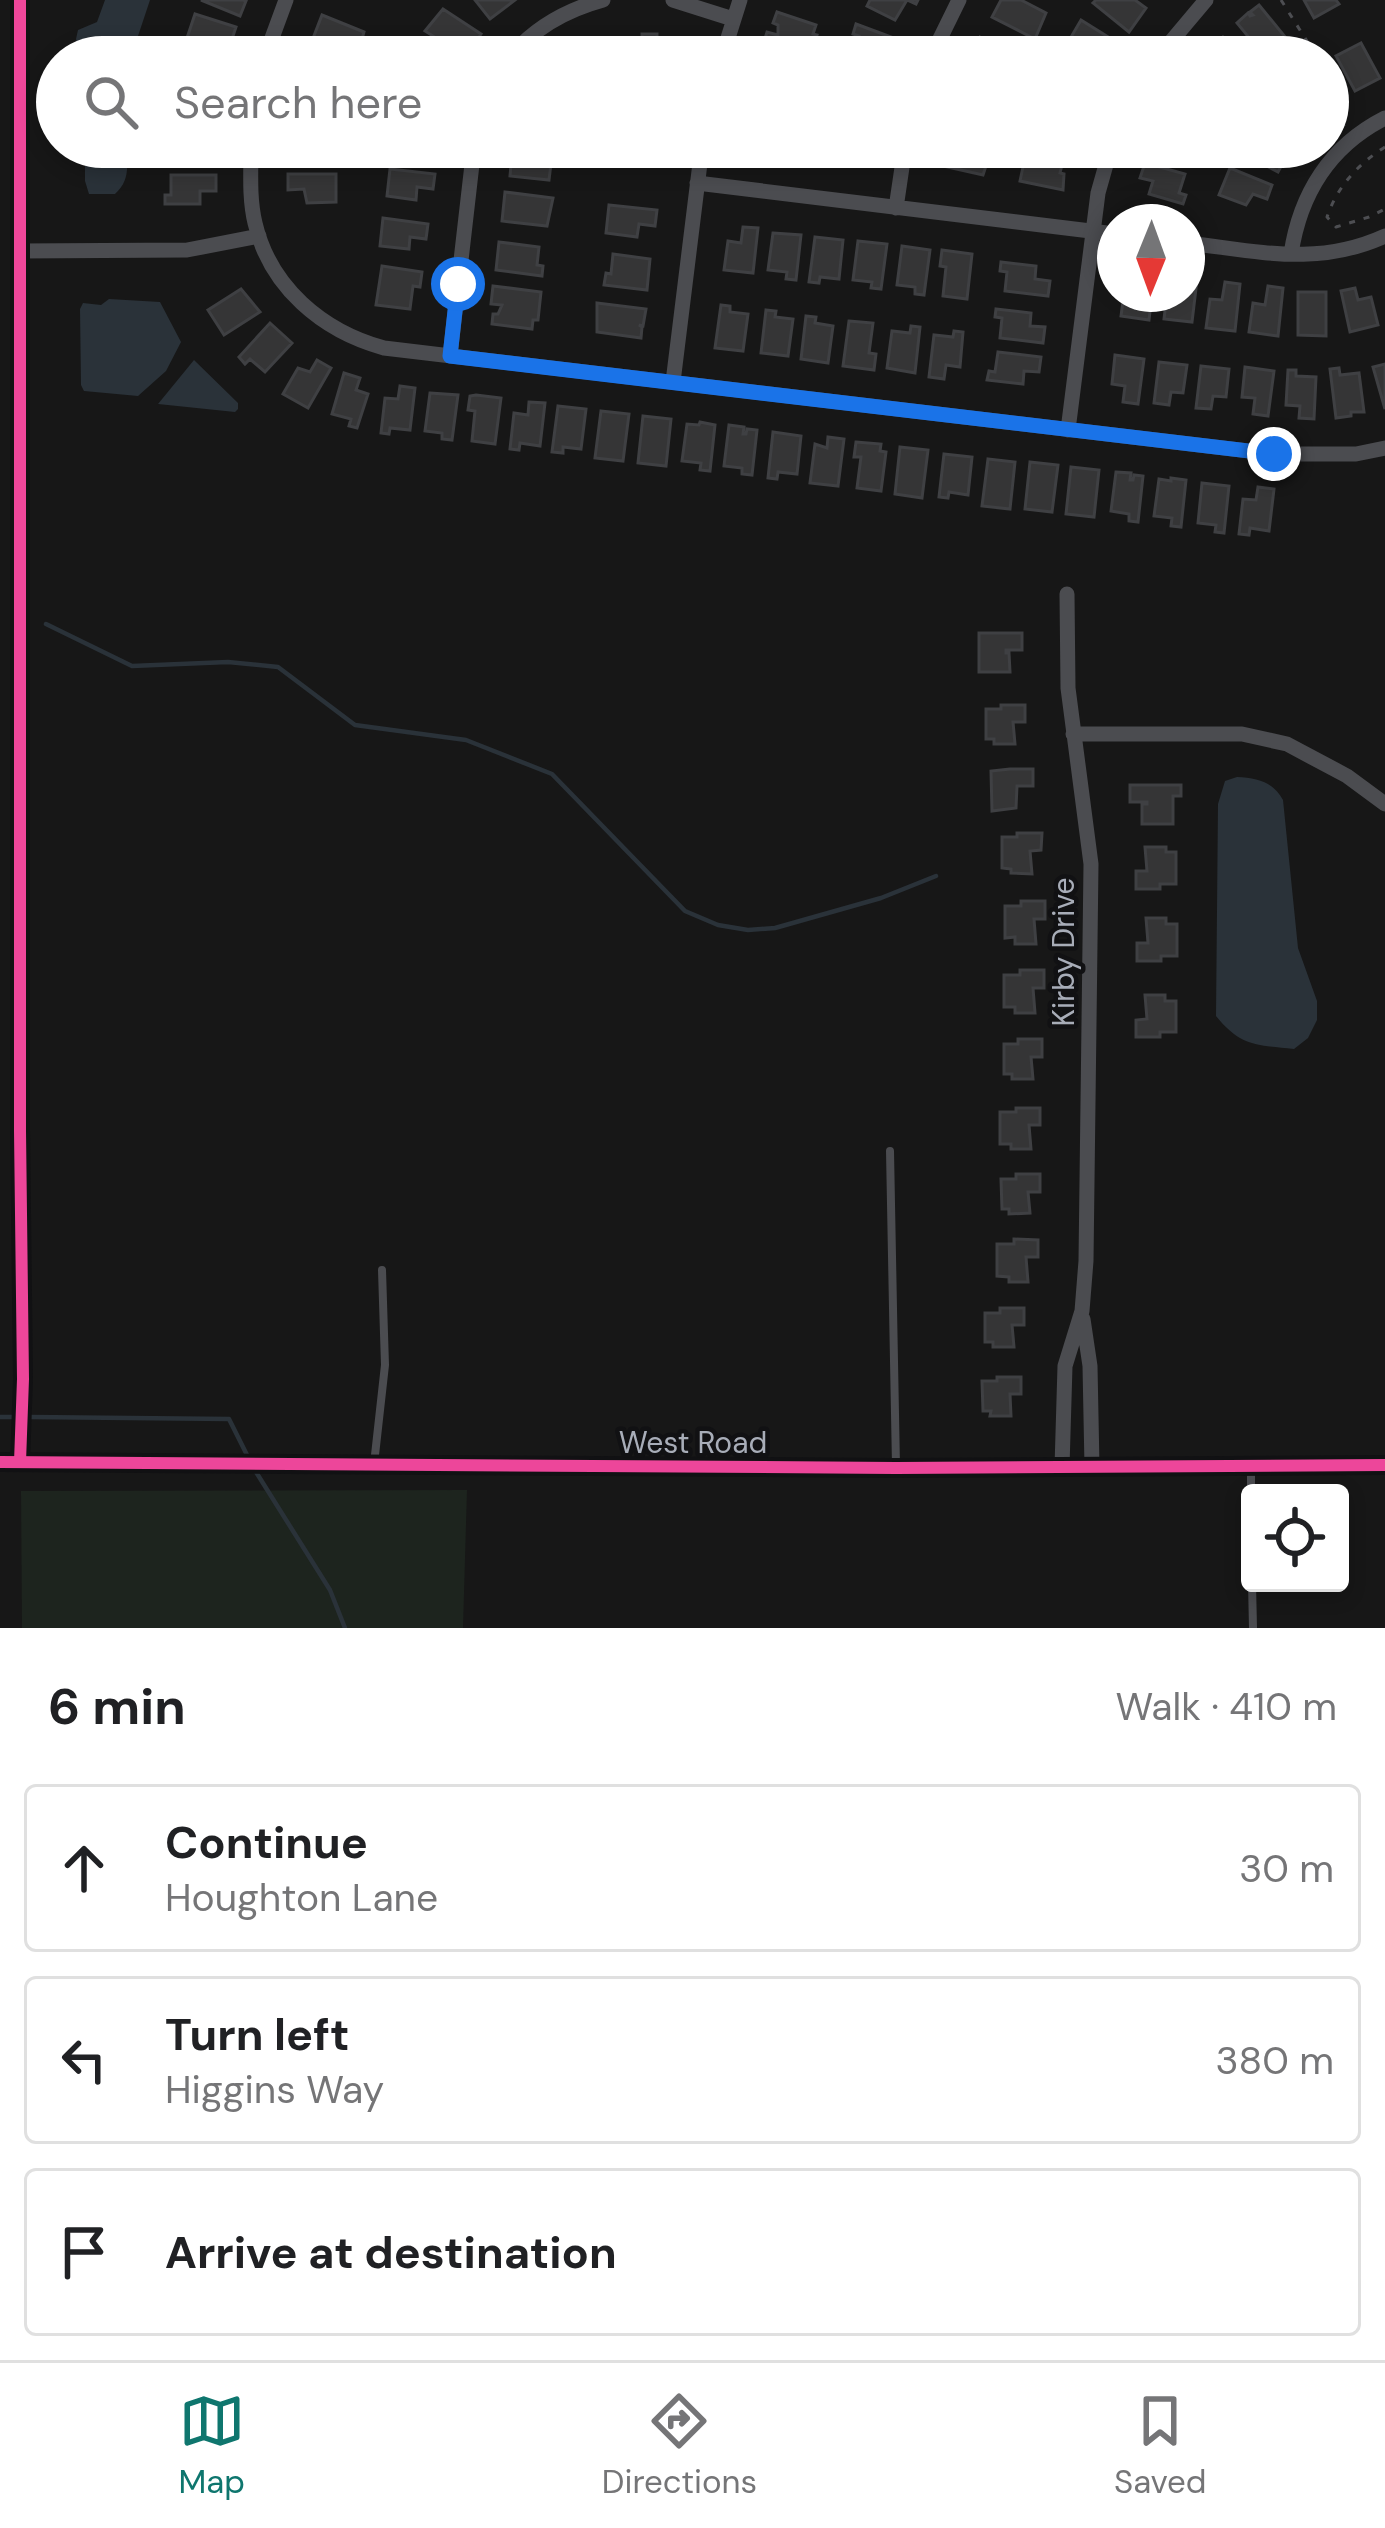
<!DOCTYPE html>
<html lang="en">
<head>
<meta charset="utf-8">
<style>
  :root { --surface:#fff; --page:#f2f2f2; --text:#202124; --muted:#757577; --line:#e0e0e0; --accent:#0f766e }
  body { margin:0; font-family:"DM Sans",sans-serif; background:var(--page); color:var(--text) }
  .controls { position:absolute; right:36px; bottom:36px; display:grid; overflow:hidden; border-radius:12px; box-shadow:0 6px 18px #0003 }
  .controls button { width:108px; height:108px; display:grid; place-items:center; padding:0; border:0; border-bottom:3px solid var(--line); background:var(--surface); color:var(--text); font:60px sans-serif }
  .compass { position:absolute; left:1097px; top:204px; width:108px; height:108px; border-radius:50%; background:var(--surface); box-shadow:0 6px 18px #0003; rotate:181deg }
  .stop { position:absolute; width:36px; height:36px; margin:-27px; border:9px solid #1a73e8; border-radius:50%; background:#fff }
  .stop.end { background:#1a73e8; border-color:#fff; box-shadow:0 3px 12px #0008 }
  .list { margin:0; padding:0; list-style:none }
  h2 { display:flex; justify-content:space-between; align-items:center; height:156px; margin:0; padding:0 48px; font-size:51px }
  h2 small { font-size:39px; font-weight:400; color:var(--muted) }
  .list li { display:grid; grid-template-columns:78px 1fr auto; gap:36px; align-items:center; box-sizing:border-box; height:168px; margin:0 24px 24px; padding:0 24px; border:3px solid var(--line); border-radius:12px }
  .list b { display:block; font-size:45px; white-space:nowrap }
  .list p { margin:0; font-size:39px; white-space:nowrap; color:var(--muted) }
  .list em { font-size:39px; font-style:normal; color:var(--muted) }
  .icon { flex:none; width:66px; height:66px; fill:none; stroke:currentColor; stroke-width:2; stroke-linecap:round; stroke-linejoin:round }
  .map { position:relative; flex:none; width:1385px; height:1628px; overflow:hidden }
  .search { position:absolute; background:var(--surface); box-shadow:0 6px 18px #0003; left:36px; right:36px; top:36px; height:132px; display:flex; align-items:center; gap:30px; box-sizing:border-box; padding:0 42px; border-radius:66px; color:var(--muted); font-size:45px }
  .sheet { height:732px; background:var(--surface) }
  nav { display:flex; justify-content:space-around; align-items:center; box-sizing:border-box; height:168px; border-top:3px solid var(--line); background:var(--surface); font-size:33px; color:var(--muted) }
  nav a { display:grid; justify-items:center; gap:6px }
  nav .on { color:var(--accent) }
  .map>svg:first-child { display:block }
</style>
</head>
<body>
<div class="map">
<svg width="1385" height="1628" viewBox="0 0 1385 1628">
  <rect width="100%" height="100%" fill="#171717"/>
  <!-- green -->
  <path fill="#1d241e" d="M467,1490L463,1628H22L21,1491Z"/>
  <!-- water -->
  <path fill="#2a3239" d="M105,0H150L131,57H79L76,39L78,30L97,22Z
    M85,147H125C128,165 130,181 115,194H89L85,181Z
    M109,299L160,302L181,342L166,371L138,396L84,391L81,385L80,309L83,303L101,305Z
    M194,360L238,403V409L235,412L158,404Z
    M1237,777C1257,778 1272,781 1283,800L1298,948L1317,1001V1020L1308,1038L1294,1049C1257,1045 1241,1047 1216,1016L1218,804L1225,781Z"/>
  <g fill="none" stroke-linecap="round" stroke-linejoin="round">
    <!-- stream -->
    <path stroke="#2a3239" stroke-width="4.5" d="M46,624L132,666L228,662L278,667L355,725L466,740L552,774L685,911L718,925L748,930L775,928L881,898L936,876
      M0,1417H19
      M30,1417L229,1419L248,1457
      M256,1472L330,1590L345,1628"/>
  </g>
  <!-- building -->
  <path fill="#353536" stroke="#3f4043" stroke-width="3" d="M201,0H243L246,1L240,16Z
    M475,0H515L490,19Z
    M870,0H918L916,4L907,0L895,20L867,6Z
    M1001,0H1021L1046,13L1035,39L992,17Z
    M1096,0H1135L1146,8L1129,32L1093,3Z
    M1304,0H1336L1339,4L1314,18Z
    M1259,5L1286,38L1264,56L1237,23L1248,13L1250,16L1253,15L1250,12Z
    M443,9L481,34L475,43L471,41L474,44L466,57L425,31Z
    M777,12L816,25L813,34L817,35L809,57H789L762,48L767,32L778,35V25L773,23Z
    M195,14L236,27L231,42L222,39L220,44L217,43L214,57H204L183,50Z
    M322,15L364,32L357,57H351L312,41Z
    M1081,20L1121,45L1113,57H1088L1067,44Z
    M856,24L899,40L896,50L891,48L894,52L892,57H864L853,53L859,36L853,34Z
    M642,34H657V41L662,43L680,44L679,57H642Z
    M980,37L1023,57H972L978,53L974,51Z
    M1223,37L1245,57H1203L1211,49L1213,52L1212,48Z
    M598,39L603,52L616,49L620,57H589L584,45Z
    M1361,43L1380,78L1355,91L1336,56Z
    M173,147H215V161H173Z
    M287,147H332V156H287Z
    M394,147H434L433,157L393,152Z
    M510,147H553L549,180L510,176L512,154L509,153Z
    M743,147H782L780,158L742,151Z
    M824,147H857L852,166L821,160Z
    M943,147H989L992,148L983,175L939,165L941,155L945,156L941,153Z
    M1160,147H1200L1198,151L1201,152L1196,162Z
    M1243,147H1277L1274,153L1285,159L1278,172L1240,152Z
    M1026,153L1063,161L1060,173L1064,174L1063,190L1020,181Z
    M1145,163L1185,174L1179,193L1186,195L1183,204L1149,194L1153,181L1140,178Z
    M1230,168L1272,185L1267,199L1253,194L1246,205L1219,195Z
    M390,169L435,174L433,189L417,187L416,200L387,196Z
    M288,174H336V202L307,203L304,189L288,190Z
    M171,175H216V191H200V204H165V195H171Z
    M505,192L553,198L547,226L502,221Z
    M609,205L657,210L655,226L639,224L637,237L606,233Z
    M383,218L428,224L426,239L410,237L409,249L380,246Z
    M743,227L758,228L753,273L724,270L728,241L741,243Z
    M773,233L801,235L796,280L786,279L787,272L768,270Z
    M815,237L843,240L839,279L820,277L819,283L809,282Z
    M858,241L887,244L881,289L871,288L872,282L853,280Z
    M499,242L539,247L537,265L543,266L542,276L496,270Z
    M902,246L930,250L924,295L915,294V287L897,285Z
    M942,250L972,254L967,299L943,296L946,267L940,266Z
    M613,254L650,259L647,290L604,285L606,273L611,274Z
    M1001,262L1036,266L1035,279L1050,281L1048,296L1005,291L1007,272L1000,271Z
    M382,266L422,272L420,287L413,286L410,309L376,305Z
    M1187,279L1197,280L1192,322L1164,319L1167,294H1187Z
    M1225,282L1240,284L1235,331L1206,328L1210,299L1222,300Z
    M493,286L541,292L538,320H533L532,329L492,324L493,314H498L502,305L491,304Z
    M1268,286L1283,288L1278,336L1249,332L1253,303L1265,305Z
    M1355,288L1358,300L1371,297L1378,325L1350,332L1341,291Z
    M241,289L260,312L224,335L208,310Z
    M1298,292H1326V336L1298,335Z
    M1124,294H1152L1149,320L1121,316Z
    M597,303L646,309L643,326L639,325L642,327L641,338L597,332Z
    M721,305L730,306V312L748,314L743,351L715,348Z
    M996,309L1031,313L1030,326L1045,327L1043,343L1000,338L1002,318L995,317Z
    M766,310L776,311L775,317L793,319L788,356L761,353Z
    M806,316L816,317L815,323L833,326L828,363L801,359Z
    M849,321L873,323L869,353L876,354L874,370L843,366Z
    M270,323L292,343L265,372L250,359L245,364L239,357Z
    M911,326L920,327L915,373L887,368L892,331L910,333Z
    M954,331L963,332L960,367L946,365L944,379L929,377L934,335L953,337Z
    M998,352L1041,357L1039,372L1024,371L1023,384L987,380L989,371L995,372Z
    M1115,355L1144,359L1138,404L1123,402L1125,386L1112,384Z
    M317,360L331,368L308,408L283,394L298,368L310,372Z
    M1159,362L1187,365L1183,393L1171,392L1169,405L1154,403Z
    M1385,364V409L1373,367Z
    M1201,366L1229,369L1226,397L1213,396L1211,409L1196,408Z
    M1245,367L1274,371L1268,416L1253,414L1255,398L1242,397Z
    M1339,368L1340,375L1359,373L1364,412H1351V416L1336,418L1330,369Z
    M1288,370H1296V376L1316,377L1314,419L1299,418L1300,406L1286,405Z
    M344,373L360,378L356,390L368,394L357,428L349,426L351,419L332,414Z
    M400,386L415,388L410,430L390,428L389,434L381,433L385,398L398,399Z
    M430,393L458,395L452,440L442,439V433L425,431Z
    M476,395L501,398L495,444L472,441L475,411L468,410L470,396Z
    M529,402L545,403L540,446L520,443L519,450L510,449L514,413L528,415Z
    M558,406L586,409L581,449L563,447V453L552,452Z
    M601,411L629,414L623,461L595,458Z
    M643,416L671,419L666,466L638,463Z
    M700,422L715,425L710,471L700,470L701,463L682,461L687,424L699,425Z
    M729,425L744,427L743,434H746L747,429L757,430L752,475L742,474V468L724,466Z
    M773,432L801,436L797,474L778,472L777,479L768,478Z
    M828,437L844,439L838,486L810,483L815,444L827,448Z
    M856,442L881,444L880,451L886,452L881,491L857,488L861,457H854Z
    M900,447L928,450L922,498L895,494Z
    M944,454L972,457L968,495L949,492L948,498L939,497Z
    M988,459L1015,462L1010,509L982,506Z
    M1030,462L1058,465L1052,512L1025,509Z
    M1071,467L1099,470L1094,517L1066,514Z
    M1116,472L1131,473L1130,480H1133L1134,475L1143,476L1138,522L1129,521V514L1111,511Z
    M1171,478L1186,480L1181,527L1171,526L1172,518L1154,516L1159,479L1171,481Z
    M1202,483L1229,486L1224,533L1215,532L1216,525L1198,523Z
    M1258,487L1274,489L1269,531L1250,528L1249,535L1239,534L1243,499L1256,500Z
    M979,633H1022V650H1006V653H1009L1010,672H979Z
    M1001,705H1025V722H1013L1015,744H994V739H986V709H1001Z
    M1010,769H1033V786H1017L1016,808L992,811L991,771Z
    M1130,785H1181V796H1173V824H1142V804H1147V802H1130Z
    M1017,833H1042L1041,850L1030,851L1032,874L1011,873V869L1002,868V837H1017Z
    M1145,847H1166V852H1176V884H1160V889H1136V871H1147Z
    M1021,901H1045V919H1034L1036,944H1015V937L1005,938V906H1021Z
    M1146,918H1166V924H1177V956H1161V961H1137V943H1148Z
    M1020,970H1044V988H1033L1035,1013H1015V1007H1004V975H1020Z
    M1145,995H1165V1001H1176V1032H1160V1037H1136V1020L1147,1019Z
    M1018,1039H1042V1057H1031L1033,1079H1012V1074H1004V1044H1018Z
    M1016,1108H1040V1125H1029L1031,1149H1011V1144H1000V1112H1016Z
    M1016,1174H1040V1192H1028L1030,1213L1009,1214V1209H1002L1001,1179H1016Z
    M1014,1239L1038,1240V1257H1026L1028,1282H1009V1277L997,1276V1244H1014Z
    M1000,1308H1024V1325H1012L1014,1347H993V1342H985V1313H1000Z
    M997,1377H1021V1394H1010L1011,1416H990L991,1411H983L982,1381H997Z"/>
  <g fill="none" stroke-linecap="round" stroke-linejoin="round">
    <!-- path -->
    <path stroke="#4d4e52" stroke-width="3" stroke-dasharray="6 9" stroke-linecap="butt" d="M1281,0L1317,57
      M1328,78L1336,94L1345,130
      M1385,147C1358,164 1337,187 1327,217L1336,227L1369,217L1385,209"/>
    <!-- service -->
    <path stroke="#4b4c50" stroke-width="8" d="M890,1151L896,1466
      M374,1464L385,1365L382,1270
      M1251,1467V1493
      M1252,1583L1253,1628"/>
    <!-- minor -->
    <path stroke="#4b4c50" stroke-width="15" d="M673,0L733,19
      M265,57L286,0
      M510,57C535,27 566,10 603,0
      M722,57L740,0
      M931,57L959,0
      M1158,57L1206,0
      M251,147C251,172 249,198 255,223C270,287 322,331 384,348L1274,454H1356L1385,448
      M697,183L1115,234
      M896,208L905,147
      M1187,243C1258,251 1317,267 1385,236
      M20,251L187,250L259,236
      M1291,254C1300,194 1330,146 1385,118
      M450,356L474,147
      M673,382L702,147
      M1068,430L1098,193L1111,147
      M1073,734H1242L1287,744L1347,776L1385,804
      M1083,1319L1090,1366L1092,1467
      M1062,1467L1065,1366L1082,1311L1086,1261L1091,864L1068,688L1067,594"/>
    <!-- tertiary -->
    <path stroke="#4b4c50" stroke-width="18" d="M20,0V1131L23,1379L20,1462
      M0,1462L896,1468L1385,1465"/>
    <!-- cycleway casing -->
    <g stroke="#111113" stroke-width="20">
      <path id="cycleway" d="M20,0V1131L23,1379L20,1462
        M0,1462L896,1468L1385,1465"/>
    </g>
    <!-- cycleway -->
    <use href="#cycleway" stroke="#ed469a" stroke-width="12"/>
  </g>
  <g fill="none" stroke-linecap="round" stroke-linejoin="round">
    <!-- route -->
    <path stroke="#1a73e8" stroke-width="15" d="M458,284L450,356L1274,454"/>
  </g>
  <g text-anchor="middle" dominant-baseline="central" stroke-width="9" stroke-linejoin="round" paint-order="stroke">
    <!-- street labels -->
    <g font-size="30" fill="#a8adb8" stroke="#111113">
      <text transform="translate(1063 952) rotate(-90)">Kirby Drive</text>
      <text x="693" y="1442">West Road</text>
    </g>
  </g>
</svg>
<div class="controls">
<button><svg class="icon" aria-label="locate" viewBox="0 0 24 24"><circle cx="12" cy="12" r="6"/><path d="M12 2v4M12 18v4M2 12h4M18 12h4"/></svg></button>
</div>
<svg class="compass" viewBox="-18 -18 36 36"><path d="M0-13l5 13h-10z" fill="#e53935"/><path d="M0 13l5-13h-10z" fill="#757577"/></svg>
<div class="stop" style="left:458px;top:284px"></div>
<div class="stop end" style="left:1274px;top:454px"></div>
<div class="search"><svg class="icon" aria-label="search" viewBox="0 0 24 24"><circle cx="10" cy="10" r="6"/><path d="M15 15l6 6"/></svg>Search here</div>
</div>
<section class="sheet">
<h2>6 min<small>Walk · 410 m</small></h2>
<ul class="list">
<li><svg class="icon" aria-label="ahead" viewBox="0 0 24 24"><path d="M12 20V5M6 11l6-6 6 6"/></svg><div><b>Continue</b><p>Houghton Lane</p></div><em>30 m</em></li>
<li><svg class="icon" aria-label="left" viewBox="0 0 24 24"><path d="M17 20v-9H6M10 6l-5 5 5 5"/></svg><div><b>Turn left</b><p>Higgins Way</p></div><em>380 m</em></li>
<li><svg class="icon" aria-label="arrive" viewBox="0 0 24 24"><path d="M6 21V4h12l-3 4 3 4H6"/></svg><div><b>Arrive at destination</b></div></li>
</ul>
</section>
<nav>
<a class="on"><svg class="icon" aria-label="map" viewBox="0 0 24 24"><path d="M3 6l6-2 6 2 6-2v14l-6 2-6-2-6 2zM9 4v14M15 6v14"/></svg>Map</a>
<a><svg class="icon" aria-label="directions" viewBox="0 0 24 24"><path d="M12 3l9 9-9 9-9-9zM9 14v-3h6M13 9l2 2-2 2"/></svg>Directions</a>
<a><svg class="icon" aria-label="saved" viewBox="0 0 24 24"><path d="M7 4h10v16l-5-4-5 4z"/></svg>Saved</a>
</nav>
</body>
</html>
